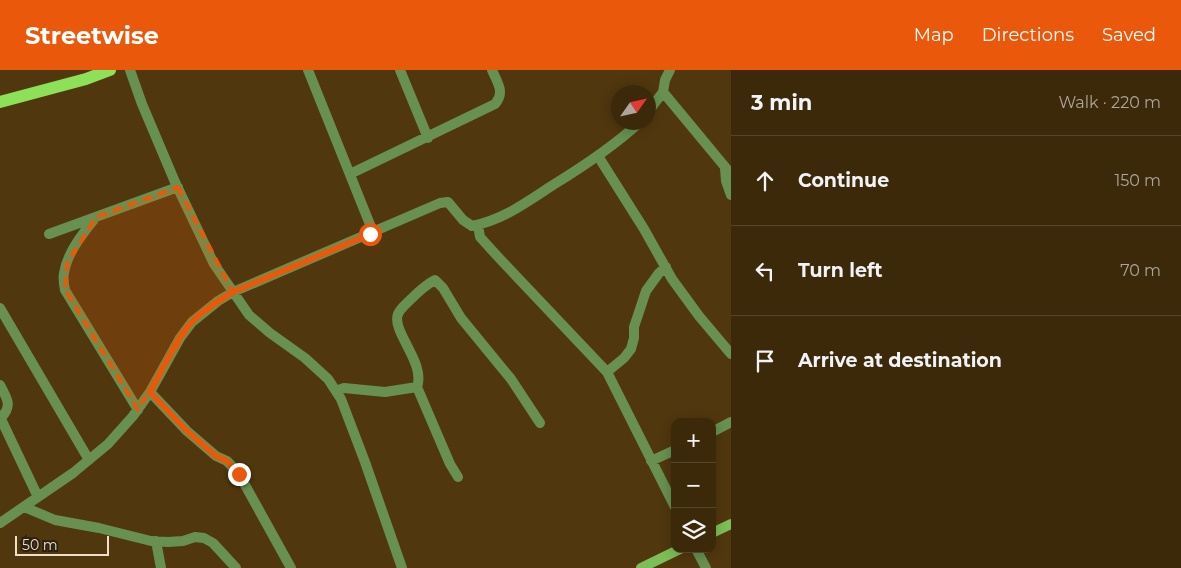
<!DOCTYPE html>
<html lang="en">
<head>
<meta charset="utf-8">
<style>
  :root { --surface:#3c290a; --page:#433113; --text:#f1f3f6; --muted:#aca69c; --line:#55452b; --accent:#ea580c }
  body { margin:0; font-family:Montserrat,sans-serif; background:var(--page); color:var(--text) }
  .controls { position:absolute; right:15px; bottom:15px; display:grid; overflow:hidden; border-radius:10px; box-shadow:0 2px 12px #0003 }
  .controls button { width:45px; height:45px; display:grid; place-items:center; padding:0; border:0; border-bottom:1px solid var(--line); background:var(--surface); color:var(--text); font:25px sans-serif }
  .compass { position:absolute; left:611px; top:15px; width:45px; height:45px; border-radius:50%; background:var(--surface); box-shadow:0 2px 12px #0003; rotate:56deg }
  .scale { position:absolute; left:15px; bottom:12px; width:94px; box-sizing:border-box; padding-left:5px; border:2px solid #eedfca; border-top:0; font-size:14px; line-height:18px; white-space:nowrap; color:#eedfca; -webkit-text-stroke:4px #2d2111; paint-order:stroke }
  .stop { position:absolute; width:15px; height:15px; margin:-11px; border:4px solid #ea580c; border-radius:50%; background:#fff }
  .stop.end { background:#ea580c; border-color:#fff; box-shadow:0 1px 5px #0008 }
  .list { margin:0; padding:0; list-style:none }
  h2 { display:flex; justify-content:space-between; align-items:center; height:65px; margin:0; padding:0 20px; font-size:21px }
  h2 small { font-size:16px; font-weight:400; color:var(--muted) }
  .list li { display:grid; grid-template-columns:32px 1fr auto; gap:15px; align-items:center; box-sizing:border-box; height:90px; padding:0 20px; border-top:1px solid var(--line) }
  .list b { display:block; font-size:19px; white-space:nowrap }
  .list em { font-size:16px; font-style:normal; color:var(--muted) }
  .icon { flex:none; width:28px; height:28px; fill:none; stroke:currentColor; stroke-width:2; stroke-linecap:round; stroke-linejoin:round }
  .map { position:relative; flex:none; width:731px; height:498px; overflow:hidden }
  header { display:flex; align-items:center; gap:30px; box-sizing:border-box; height:70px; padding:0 25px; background:var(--accent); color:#fff }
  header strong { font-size:24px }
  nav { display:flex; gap:28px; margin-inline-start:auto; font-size:18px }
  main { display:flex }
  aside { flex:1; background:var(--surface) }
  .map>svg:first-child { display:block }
</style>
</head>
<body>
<header>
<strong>Streetwise</strong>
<nav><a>Map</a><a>Directions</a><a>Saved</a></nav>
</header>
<main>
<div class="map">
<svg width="731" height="498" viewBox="0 0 731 498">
  <rect width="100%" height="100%" fill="#50370e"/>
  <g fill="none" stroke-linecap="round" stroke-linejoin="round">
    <!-- street -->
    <path stroke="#679051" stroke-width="10" d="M130,0L142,34L175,112L214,194L249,245L270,263L305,288L328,309L341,329L365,392L402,498
      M308,0L373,162
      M400,0L428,68
      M663,22L731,104
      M648,42L663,22L665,10L670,0
      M598,86L644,159L672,209L699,246L731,284
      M725,98L726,111L731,125
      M350,104L495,34C505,22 498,14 492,0
      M96,147C83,163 67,183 64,203C63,208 64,215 65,220L138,340
      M478,155L480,167L500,189L607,302L675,437
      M49,164L178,117
      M0,238L89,390
      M607,302L624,288L631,279L634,268V257L646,221L659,203L666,197
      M0,315C7,329 13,335 1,348
      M417,317C426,293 391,261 398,244C400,239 406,234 410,230C418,222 425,215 435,210L443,218L461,248L511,309L540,353
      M336,321L344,318L385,322L417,317L450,394L458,407
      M150,322L187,361L216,386L227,391L239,404L291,498
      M0,347L38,427
      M712,362L731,352
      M651,391L675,380
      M24,437L55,450L99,458L151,471L168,472L183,471L195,467L204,468L213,473L236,498
      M0,453L73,403L108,374L133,346L150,322L180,268L192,252L218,231L233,222L440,133L448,132L463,150L472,156C503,150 527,132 553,115C584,96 613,77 640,52
      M156,471L161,498
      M696,479L706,498"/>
    <!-- secondary -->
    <path stroke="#7cbe57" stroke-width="10" d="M712,463L731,454
      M641,498L680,479"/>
    <!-- primary -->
    <path stroke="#8ce158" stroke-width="12" d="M0,32L86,9L110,0"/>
  </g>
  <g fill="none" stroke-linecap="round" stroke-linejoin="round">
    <!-- route -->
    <path stroke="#ea580c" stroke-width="6" d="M239,404L227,391L216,386L187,361L150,322C163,300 175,270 192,252C203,240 219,231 233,222L370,164"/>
  </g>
  <!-- marked area -->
  <path fill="#e8590c" fill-opacity="0.2" stroke="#e8590c" stroke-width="4" stroke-dasharray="10 6" stroke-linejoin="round" d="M178,117L233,222L192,252L138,340L65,220L67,193L96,147Z"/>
</svg>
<div class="controls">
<button>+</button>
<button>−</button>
<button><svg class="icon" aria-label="layers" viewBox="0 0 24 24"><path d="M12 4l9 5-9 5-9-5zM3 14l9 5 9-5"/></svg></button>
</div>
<svg class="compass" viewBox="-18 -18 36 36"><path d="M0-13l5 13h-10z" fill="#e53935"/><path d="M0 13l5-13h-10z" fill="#aca69c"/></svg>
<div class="scale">50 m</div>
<div class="stop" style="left:370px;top:164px"></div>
<div class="stop end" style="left:239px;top:404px"></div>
</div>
<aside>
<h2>3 min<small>Walk · 220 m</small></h2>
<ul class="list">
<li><svg class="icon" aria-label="ahead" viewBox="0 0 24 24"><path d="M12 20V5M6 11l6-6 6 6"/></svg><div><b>Continue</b></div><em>150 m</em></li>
<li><svg class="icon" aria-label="left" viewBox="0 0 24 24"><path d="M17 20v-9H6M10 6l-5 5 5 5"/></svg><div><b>Turn left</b></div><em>70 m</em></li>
<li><svg class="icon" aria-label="arrive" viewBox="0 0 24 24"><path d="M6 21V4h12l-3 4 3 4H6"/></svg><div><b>Arrive at destination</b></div></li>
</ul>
</aside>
</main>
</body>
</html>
